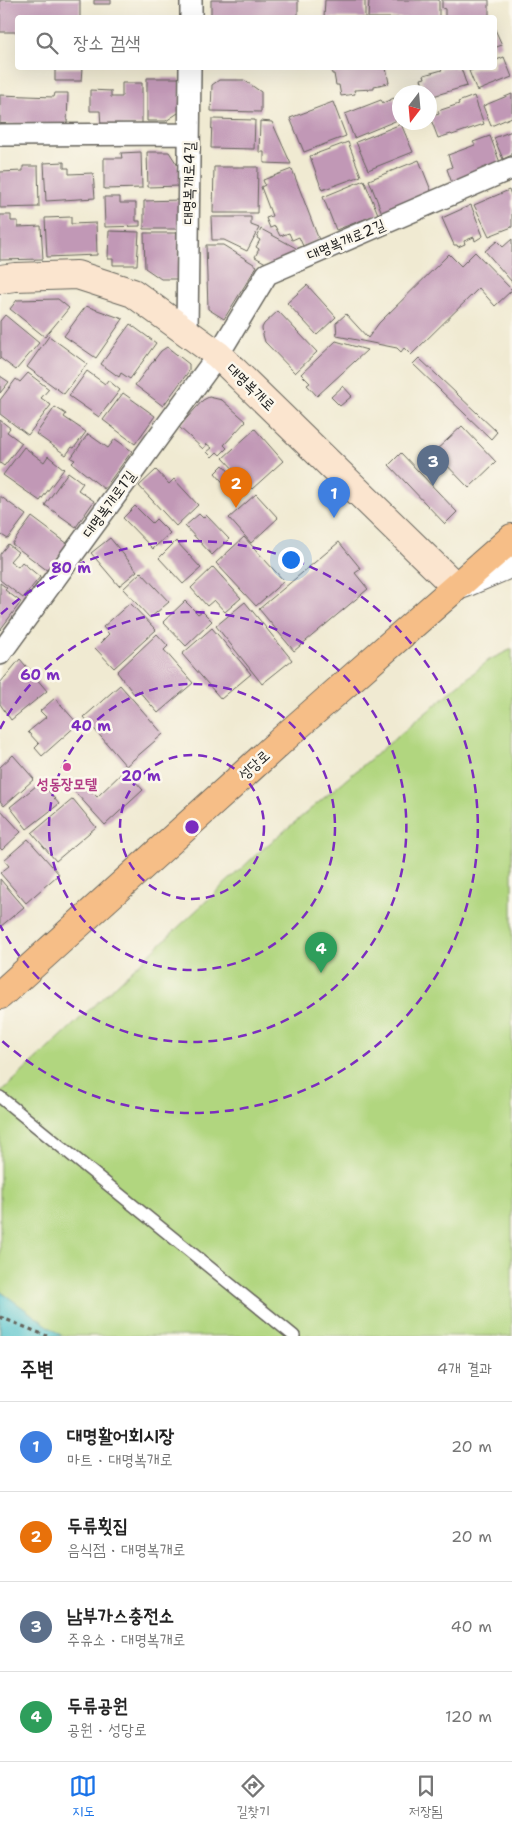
<!DOCTYPE html>
<html lang="ko">
<head>
<meta charset="utf-8">
<style>
  :root { --surface:#fff; --page:#f2f2f2; --text:#222; --muted:#767676; --line:#e0e0e0; --accent:#1a73e8 }
  body { margin:0; font-family:"Shantell Sans","Poor Story",sans-serif; background:var(--page); color:var(--text) }
  .compass { position:absolute; left:392px; top:85px; width:45px; height:45px; border-radius:50%; background:var(--surface); box-shadow:0 5px 20px #0002; rotate:196deg }
  .you { position:absolute; left:290px; top:559px; width:18px; height:18px; margin:-12px; border:4px solid #fff; border-radius:50%; background:#1a73e8; box-shadow:0 0 0 8px #1a73e833 }
  .badge { display:grid; place-items:center; width:32px; height:32px; border-radius:50%; background:var(--accent); color:#fff; font-size:16px; font-weight:700 }
  .pin { position:absolute; translate:-50% -41px; filter:drop-shadow(0 1px 2px #0008) }
  .pin::after { content:''; position:absolute; top:26px; width:18px; height:15px; background:inherit; clip-path:polygon(0 0,100% 0,50% 100%) }
  .list { margin:0; padding:0; list-style:none }
  h2 { display:flex; justify-content:space-between; align-items:center; height:65px; margin:0; padding:0 20px; font-size:21px }
  h2 small { font-size:16px; font-weight:400; color:var(--muted) }
  .list li { display:grid; grid-template-columns:32px 1fr auto; gap:15px; align-items:center; box-sizing:border-box; height:90px; padding:0 20px; border-top:1px solid var(--line) }
  .list b { display:block; font-size:19px; white-space:nowrap }
  .list p { margin:0; font-size:16px; white-space:nowrap; color:var(--muted) }
  .list em { font-size:16px; font-style:normal; color:var(--muted) }
  .icon { flex:none; width:28px; height:28px; fill:none; stroke:currentColor; stroke-width:2; stroke-linecap:round; stroke-linejoin:round }
  .map { position:relative; flex:none; width:512px; height:1336px; overflow:hidden }
  .search { position:absolute; background:var(--surface); box-shadow:0 5px 20px #0002; left:15px; right:15px; top:15px; height:55px; display:flex; align-items:center; gap:12px; box-sizing:border-box; padding:0 18px; border-radius:5px; color:var(--muted); font-size:19px }
  .sheet { height:425px; background:var(--surface) }
  nav { display:flex; justify-content:space-around; align-items:center; box-sizing:border-box; height:70px; border-top:1px solid var(--line); background:var(--surface); font-size:14px; color:var(--muted) }
  nav a { display:grid; justify-items:center; gap:2px }
  nav .on { color:var(--accent) }
  .map>svg:first-child { display:block }
</style>
</head>
<body>
<div class="map">
<svg width="512" height="1336" viewBox="0 0 512 1336">
  <rect width="100%" height="100%" fill="#fbf7ec"/>
  <filter id="ink" filterUnits="userSpaceOnUse"><feTurbulence type="fractalNoise" baseFrequency=".02" numOctaves="2"/><feDisplacementMap in="SourceGraphic" scale="10" xChannelSelector="R" yChannelSelector="G"/><feConvolveMatrix kernelMatrix="1 2 1 2 8 2 1 2 1" color-interpolation-filters="sRGB"/></filter>
  <filter id="wash" filterUnits="userSpaceOnUse"><feTurbulence type="fractalNoise" baseFrequency=".0096" numOctaves="4" result="noise"/><feDisplacementMap in="SourceGraphic" scale="20" xChannelSelector="R" yChannelSelector="G"/><feGaussianBlur stdDeviation="1.12" result="paint"/><feColorMatrix in="noise" values="0 0 0 0 0 0 0 0 0 0 0 0 0 0 0 0 0 1.4 0 .05"/><feComposite in="paint" operator="in"/></filter>
  <g filter="url(#wash)">
    <rect width="100%" height="100%" fill="#f0ead2"/>
    <!-- green -->
    <path fill="#b1d67f" stroke="#66794e" d="M512,649V1336H0V1093L258,853L489,660Z"/>
    <!-- water -->
    <path fill="#56c4cd" stroke="#397074" d="M0,1291L62,1336H0Z"/>
    <g id="blocks">
      <!-- building -->
      <path fill="#c198b6" d="M0,0H80V18H18V32H0Z
        M94,0H111V4H94Z
        M211,0H298V18H211Z
        M325,0H365V18H324Z
        M369,0H439V18H368Z
        M442,0H489V18H445V9L442,8Z
        M494,27L502,45L494,48Z
        M504,57L512,77L477,91L469,71L478,68H494V61Z
        M55,68H82L81,81H55Z
        M331,68H386L389,83L374,86V89L354,90L355,94L341,96L339,85H336L334,74H332Z
        M441,68H461L467,86L433,96L430,92H426L421,79L425,78L424,75L442,70Z
        M147,78H180L181,111L166,121H147Z
        M219,80H244L261,92V112L211,111L212,85Z
        M122,83H142V125L101,126L100,111H90V90L111,91V97H122Z
        M55,93H68L67,125L0,124V95L54,97Z
        M512,94V117L491,126L483,106Z
        M474,96L484,124L452,135L451,134L438,138L430,117L439,114L438,111L459,104L458,102Z
        M394,98L400,111V119L354,138L345,114L381,100L383,103Z
        M333,102L346,136L304,152L290,118Z
        M212,119L255,120L254,149L211,148Z
        M260,121L272,122L291,164L264,163V152H259Z
        M401,124L413,152L368,170L356,142Z
        M512,131V155L503,159L494,138Z
        M490,136L502,168L453,186L447,169L452,167L448,155L475,145L473,142Z
        M348,142L361,176L322,190L310,156Z
        M141,152L142,188L104,189V158H122L121,153Z
        M147,152H169L180,169V186L148,187Z
        M419,160L432,193L382,213L369,180Z
        M64,162V168H69V174L93,173L95,198L46,201L44,163Z
        M23,166H38L39,207L0,208V172L23,171Z
        M214,167H258L257,213H213Z
        M292,169L319,240L303,246L299,237L292,240L289,233L280,236L275,226L270,228L266,218L272,216L261,187L265,185L263,180Z
        M364,180L378,214L336,230L323,197Z
        M509,190L512,197V227L489,236L474,205Z
        M104,197H120V203H136V221H140V226L105,227Z
        M179,200V229H144V201Z
        M471,205L483,236L475,241L474,237L464,241L465,244L458,247L457,245H454L442,218Z
        M0,215H11V221H18V227L41,226L43,259L0,260Z
        M71,217V224L96,223L97,255L47,257L45,218Z
        M211,217H251V225L259,228L247,251L224,240H212Z
        M261,229L296,248L298,254L273,267L255,257L259,249L256,247L260,240L257,238Z
        M109,231L139,232L137,265H113V259H108Z
        M144,233H179L180,279H161L145,268Z
        M512,239V282L485,251L497,241L503,247Z
        M206,245H223L257,266L224,319L208,309Z
        M475,252L512,290L495,306L479,288L411,355L404,348L401,352L397,348L337,336L336,323L346,314L368,338L379,323L449,254L461,266Z
        M307,285L336,317L317,335L287,303Z
        M58,299L69,308L45,337L10,309L17,300Z
        M86,306L123,319L96,358L64,336Z
        M278,311L317,352L295,373L265,342L263,335L262,328L264,324Z
        M5,315L39,343L16,370L0,358V321Z
        M130,324L156,343L130,379L121,373L119,377L101,364Z
        M49,336L87,364L64,394L27,367Z
        M336,341L367,350L317,396L307,385L310,383L301,374Z
        M167,347L189,364V371L163,406L135,385L161,351Z
        M419,358L497,432L491,439L413,364Z
        M87,371L105,384L108,380L120,390L99,417L69,396Z
        M28,373L49,389L41,398L51,405L28,435L0,414V400L16,379L20,382Z
        M0,376L9,382L0,393Z
        M343,386L352,396L340,406L331,397Z
        M123,393L155,416L135,444L103,420Z
        M209,397L222,400L246,421L224,445L227,448L220,455L217,452L212,457L207,452L212,448L207,444L203,449L179,427L203,400Z
        M55,407L66,414L64,417L86,432L74,448L72,447L66,455L36,434Z
        M0,420L10,428L7,432L22,443L4,466L0,463Z
        M462,426L496,462L469,488L434,452Z
        M255,429L283,461L252,489L223,458Z
        M88,434L108,448L115,439L132,451L104,489L72,463L75,460L71,458Z
        M24,447L44,462L48,456L64,469L40,501L3,475Z
        M401,453L457,512L445,524L389,465Z
        M223,465L236,479L227,487L215,473Z
        M156,470L169,484L174,479L198,505L176,526L139,486Z
        M68,472L83,483L78,490L94,501L76,527L45,505Z
        M256,494L278,518L251,543L229,518Z
        M0,496L26,515L8,539L0,534Z
        M135,506L152,523L156,519L170,533L153,549L123,518Z
        M199,514L203,518L206,515L229,539L212,555L185,526Z
        M32,517L68,544L48,571L12,544Z
        M244,537L284,581L256,606L216,563Z
        M110,538L137,571L119,586L91,553Z
        M176,541L201,568L183,584L159,558Z
        M339,542L361,569L355,573L368,589L294,651L259,609Z
        M8,544L18,552L10,561L18,567L22,562L40,577L23,598L0,580V554Z
        M213,567L241,598L225,612L214,600L207,606L191,588Z
        M141,572L169,602L150,618L123,589Z
        M0,583L7,588L5,590L21,602L0,630Z
        M185,601L198,614L202,611L212,621L186,646L163,622Z
        M245,602L292,660L262,684L216,626Z
        M130,603L156,630L114,668L95,648L109,634L103,627Z
        M212,628L251,674L221,699L182,654Z
        M157,634L168,646L164,650L193,683L158,713L138,690L134,694L117,672Z
        M20,659L47,691L11,720L0,704V683Z
        M120,685L163,734L126,766L84,717Z
        M55,698L78,724L42,756L35,748L39,744L28,732L46,717L40,711Z
        M13,755L34,779L4,806L0,801V767Z
        M125,770L143,790L105,825L75,792L84,784L97,797Z
        M41,782L59,804L27,829L10,807Z
        M73,799L96,827L56,861L32,833Z
        M0,809L21,832L2,850L0,848Z
        M28,839L59,874L26,903L0,873L9,866L4,860Z
        M0,879L24,907L0,927Z"/>
    </g>
  </g>
  <g filter="url(#ink)">
    <use href="#blocks" fill-opacity="0" stroke="#66645c" stroke-width="1"/>
    <g fill="none" stroke-linecap="round" stroke-linejoin="round">
      <!-- service casing -->
      <g stroke="#66645c" stroke-width="14">
        <path id="service" d="M0,1097L294,1336"/>
      </g>
      <!-- minor casing -->
      <g stroke="#66645c" stroke-width="24">
        <path id="minor" d="M191,18V0
          M0,135L189,134
          M187,332L190,68
          M0,654L218,355L267,274L512,168"/>
      </g>
      <!-- tertiary casing -->
      <g stroke="#66645c" stroke-width="30">
        <path id="tertiary" d="M463,584L512,563"/>
      </g>
      <!-- secondary casing -->
      <g stroke="#66645c" stroke-width="30">
        <path id="secondary" d="M0,279L15,277L77,275L133,293L218,355L456,587"/>
      </g>
      <!-- primary casing -->
      <g stroke="#66645c" stroke-width="30">
        <path id="primary" d="M0,995L293,730L512,538"/>
      </g>
      <!-- path -->
      <path stroke="#66645c" stroke-width="3" stroke-dasharray="4 4" stroke-linecap="butt" d="M0,1317L47,1336"/>
      <!-- service -->
      <use href="#service" stroke="#fff" stroke-width="11"/>
      <!-- minor -->
      <use href="#minor" stroke="#fff" stroke-width="21"/>
      <!-- tertiary -->
      <use href="#tertiary" stroke="#fff" stroke-width="28"/>
      <!-- secondary -->
      <use href="#secondary" stroke="#fbe5cf" stroke-width="28"/>
      <!-- primary -->
      <use href="#primary" stroke="#f6be87" stroke-width="28"/>
    </g>
  </g>
  <!-- distance rings -->
  <g fill="none" stroke="#7b2cbf" stroke-width="2.5" stroke-dasharray="9 6">
    <circle cx="192" cy="827" r="72"/>
    <circle cx="192" cy="827" r="143"/>
    <path d="M0 729A215 215 0 1 1 0 925"/>
    <path d="M1 614A286 286 0 1 1 1 1040"/>
  </g>
  <!-- markers -->
  <circle fill="#d1479c" stroke="#fbf7ec" stroke-width="2" cx="67" cy="767" r="5"/>
  <g text-anchor="middle" dominant-baseline="central" stroke-width="5" stroke-linejoin="round" paint-order="stroke">
    <!-- street labels -->
    <g font-size="15" fill="#1c1c1c" stroke="#fbf7ec">
      <text transform="translate(189 183) rotate(-89)">대명복개로4길</text>
      <text transform="translate(346 240) rotate(-23)">대명복개로2길</text>
      <text transform="translate(251 387) rotate(44)">대명복개로</text>
      <text transform="translate(109 504) rotate(-54)">대명복개로1길</text>
      <text transform="translate(254 765) rotate(-42)">성당로</text>
    </g>
    <!-- hotel labels -->
    <g font-size="15" font-weight="bold" fill="#b23c85" stroke="#fbf7ec">
      <text x="67" y="784">성동장모텔</text>
    </g>
  </g>
  <circle cx="192" cy="827" r="8" fill="#7b2cbf" stroke="#fbf7ec" stroke-width="2.5"/>
  <g font-size="15" text-anchor="middle" font-weight="bold" fill="#7b2cbf" stroke="#fbf7ec" stroke-width="5" stroke-linejoin="round" paint-order="stroke">
    <text x="71" y="573">80 m</text>
    <text x="40" y="680">60 m</text>
    <text x="91" y="731">40 m</text>
    <text x="141" y="781">20 m</text>
  </g>
</svg>
<svg class="compass" viewBox="-18 -18 36 36"><path d="M0-13l5 13h-10z" fill="#e53935"/><path d="M0 13l5-13h-10z" fill="#767676"/></svg>
<div class="you"></div>
<div class="pin badge" style="left:334px;top:518px;background:#3f7fe0">1</div>
<div class="pin badge" style="left:236px;top:508px;background:#e8710a">2</div>
<div class="pin badge" style="left:433px;top:486px;background:#5c6f8a">3</div>
<div class="pin badge" style="left:321px;top:973px;background:#2e9e5b">4</div>
<div class="search"><svg class="icon" aria-label="search" viewBox="0 0 24 24"><circle cx="10" cy="10" r="6"/><path d="M15 15l6 6"/></svg>장소 검색</div>
</div>
<section class="sheet">
<h2>주변<small>4개 결과</small></h2>
<ul class="list">
<li><span class="badge" style="background:#3f7fe0">1</span><div><b>대명활어회시장</b><p>마트 · 대명복개로</p></div><em>20 m</em></li>
<li><span class="badge" style="background:#e8710a">2</span><div><b>두류횟집</b><p>음식점 · 대명복개로</p></div><em>20 m</em></li>
<li><span class="badge" style="background:#5c6f8a">3</span><div><b>남부가스충전소</b><p>주유소 · 대명복개로</p></div><em>40 m</em></li>
<li><span class="badge" style="background:#2e9e5b">4</span><div><b>두류공원</b><p>공원 · 성당로</p></div><em>120 m</em></li>
</ul>
</section>
<nav>
<a class="on"><svg class="icon" aria-label="map" viewBox="0 0 24 24"><path d="M3 6l6-2 6 2 6-2v14l-6 2-6-2-6 2zM9 4v14M15 6v14"/></svg>지도</a>
<a><svg class="icon" aria-label="directions" viewBox="0 0 24 24"><path d="M12 3l9 9-9 9-9-9zM9 14v-3h6M13 9l2 2-2 2"/></svg>길찾기</a>
<a><svg class="icon" aria-label="saved" viewBox="0 0 24 24"><path d="M7 4h10v16l-5-4-5 4z"/></svg>저장됨</a>
</nav>
</body>
</html>
